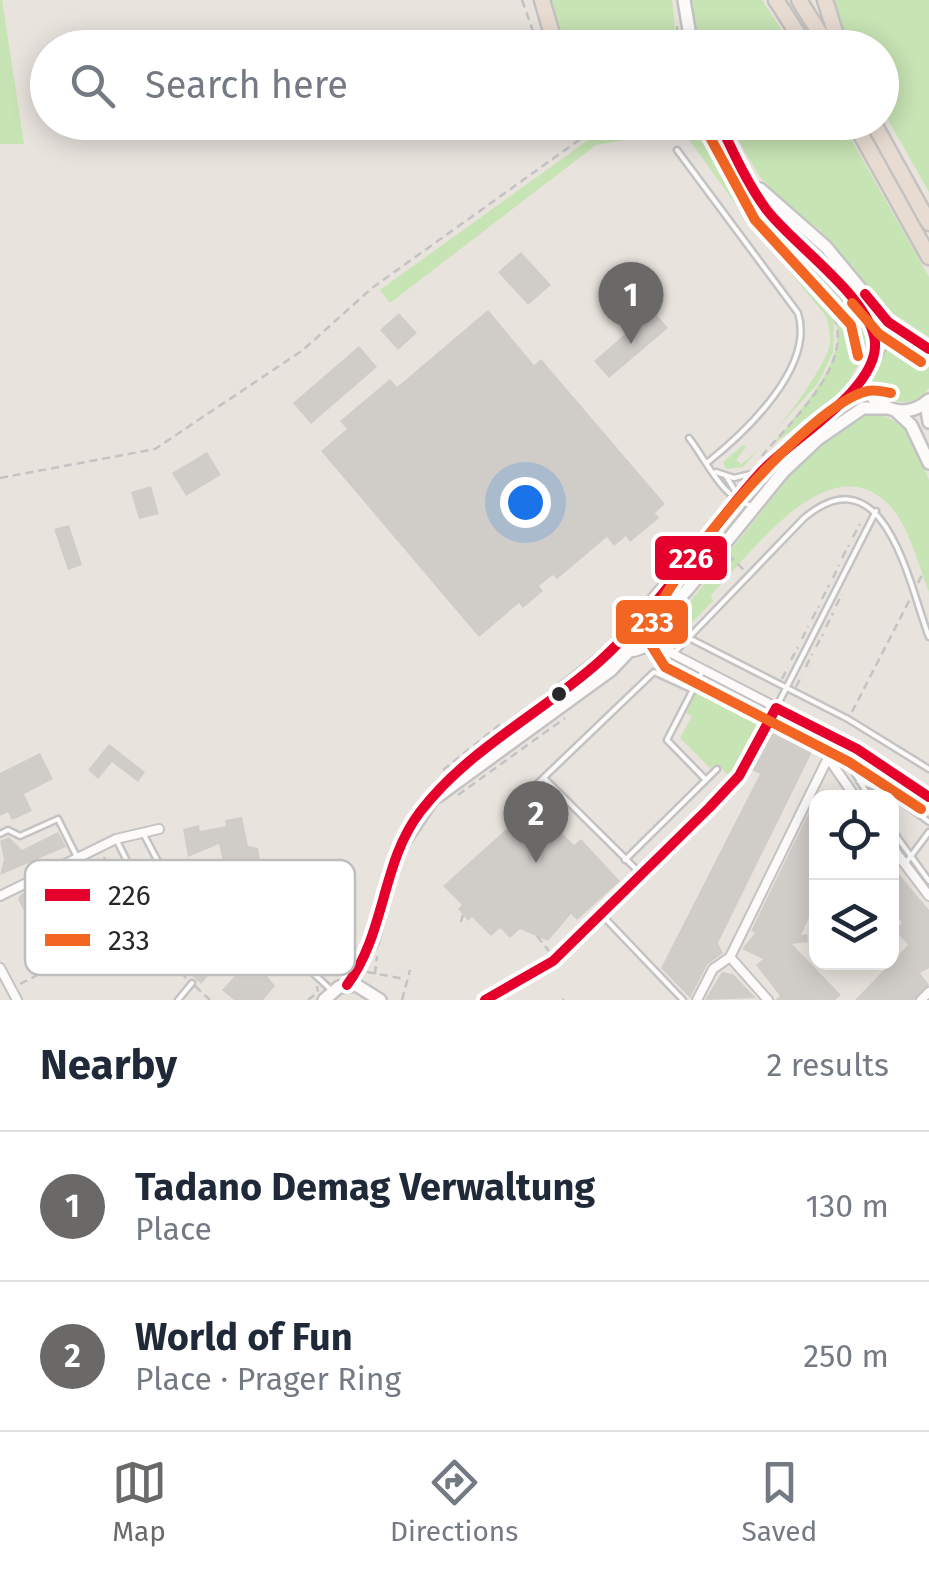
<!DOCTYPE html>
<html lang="en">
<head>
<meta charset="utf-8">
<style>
  :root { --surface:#fff; --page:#f2f2f3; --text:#1f2937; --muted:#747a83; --line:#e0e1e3; --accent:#6b6967 }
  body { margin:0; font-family:"Fira Sans",sans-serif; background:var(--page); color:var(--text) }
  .controls { position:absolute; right:30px; bottom:30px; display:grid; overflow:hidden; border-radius:20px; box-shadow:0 5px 25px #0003 }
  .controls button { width:90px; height:90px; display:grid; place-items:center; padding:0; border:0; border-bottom:2px solid var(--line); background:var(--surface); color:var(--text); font:50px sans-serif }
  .you { position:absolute; left:525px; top:502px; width:35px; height:35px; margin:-25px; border:8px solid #fff; border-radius:50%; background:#1a73e8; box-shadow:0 0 0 15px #1a73e833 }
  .badge { display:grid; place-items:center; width:65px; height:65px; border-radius:50%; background:var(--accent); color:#fff; font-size:32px; font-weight:700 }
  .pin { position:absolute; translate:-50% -82px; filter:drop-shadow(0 2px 5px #0008) }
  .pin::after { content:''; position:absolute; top:52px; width:35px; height:30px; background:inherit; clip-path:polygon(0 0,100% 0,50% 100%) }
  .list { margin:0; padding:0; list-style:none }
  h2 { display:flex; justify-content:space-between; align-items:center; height:130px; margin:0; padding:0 40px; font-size:42px }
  h2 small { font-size:32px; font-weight:400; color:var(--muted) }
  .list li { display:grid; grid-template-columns:65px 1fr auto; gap:30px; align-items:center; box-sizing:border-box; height:150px; padding:0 40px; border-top:2px solid var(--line) }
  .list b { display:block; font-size:38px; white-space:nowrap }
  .list p { margin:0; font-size:32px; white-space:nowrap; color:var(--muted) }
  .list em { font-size:32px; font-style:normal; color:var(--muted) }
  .icon { flex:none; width:55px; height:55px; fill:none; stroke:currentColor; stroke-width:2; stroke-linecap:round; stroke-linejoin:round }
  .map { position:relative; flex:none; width:929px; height:1000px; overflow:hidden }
  .search { position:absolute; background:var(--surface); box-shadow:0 5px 25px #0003; left:30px; right:30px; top:30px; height:110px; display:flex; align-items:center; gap:25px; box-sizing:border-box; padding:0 35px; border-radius:55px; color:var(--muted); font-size:38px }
  .sheet { height:430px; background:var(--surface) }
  nav { display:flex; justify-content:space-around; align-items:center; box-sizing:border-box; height:140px; border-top:2px solid var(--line); background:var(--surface); font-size:28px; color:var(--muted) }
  nav a { display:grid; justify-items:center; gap:5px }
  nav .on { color:var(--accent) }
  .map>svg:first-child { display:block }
</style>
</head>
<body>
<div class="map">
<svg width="929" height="1000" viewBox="0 0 929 1000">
  <rect width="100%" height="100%" fill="#e8e3dd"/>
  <!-- green -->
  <path fill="#c7e4b4" d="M0,0H2L24,144H0Z
    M549,0H672L677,47H563Z
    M691,0H762L793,47H700Z
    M830,0H929V192L882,109V48L848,47Z
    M588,123H702L753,209L809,278L834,321L833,352L818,383L743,467L726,469L723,462L743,445L746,447L736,460L741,464C765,450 820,376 829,348C832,338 829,326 826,316L747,220L682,130L596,145L390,303L380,290L591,138Z
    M728,123H842L929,277V337L882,306L820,230L786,205L760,177Z
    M774,227L846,305L864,331L867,348L842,394L773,444C857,342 861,330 774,227Z
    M899,341L916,347L929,362V388C911,412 897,399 874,395L870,387L885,346Z
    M876,412L908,427L929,480V592C918,564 910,528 890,506C830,441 750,555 711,595L713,601L674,641L669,634L671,626L800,463L863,414Z
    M702,680L766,711L737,770L730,777L717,764L710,768L680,738L692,716L686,713Z"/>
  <!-- building -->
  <path fill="#d0cdc9" d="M521,252L551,285L528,305L498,272Z
    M488,310L534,365L541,359L665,504L655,513L659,518L630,542L626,536L614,546L607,537L557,579L553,575L539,586L543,591L523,608L519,603L479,637L321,451L347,429L340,421L390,379L397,387Z
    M653,310L668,328L609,378L594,361Z
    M399,313L417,333L398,350L380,330Z
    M359,346L377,367L311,424L293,403Z
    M207,452L221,475L186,496L172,473Z
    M151,486L159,514L139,519L131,492Z
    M69,525L82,565L68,570L54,529Z
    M774,728L814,748L718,943L723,953L707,965L690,998L661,968L760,774L752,770Z
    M109,744L145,772L138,782L112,762L98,779L88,770Z
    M40,753L53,779L24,794L32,811L12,820L8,812L0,816V773Z
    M816,798V902L801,935L807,934L808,942L792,944L841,995L835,1000H775L780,996L756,965L763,959L742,949L755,933L751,931Z
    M522,815H534L551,833L557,828L574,845L581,839L620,881L577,920L571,914L548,941L520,929L510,938L500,928L491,936L472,917L468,921L458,909L462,905L443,886Z
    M242,817L248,846L258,848L260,860L224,867L219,844L188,857L183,829L199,825L200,831L226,826L225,820Z
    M58,832L66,847L0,875L4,859L0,841L9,837L22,850Z
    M99,858L106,879L102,883L27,917L18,899L21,894Z
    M892,866L929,910V968L920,973L929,985L914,1000H855L908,945L895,930L902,923L892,910Z
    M253,895L268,909L201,984L186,970Z
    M252,957L275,986L263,1000H234L222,990Z
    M722,972L733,974L756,998L705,1000Z"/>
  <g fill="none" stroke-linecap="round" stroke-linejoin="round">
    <!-- lane casing -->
    <g stroke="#c4c3c3" stroke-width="9">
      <path id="lane" d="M677,150L798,313C815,366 747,431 708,462
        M689,438C707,461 722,499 752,506
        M716,472L734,478L754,473
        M726,476L737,494
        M687,637L848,719L929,769
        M673,654L804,518C885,450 909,585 929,637
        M703,670L667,740L706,780
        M776,708L876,511
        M857,749L854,772L870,798
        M544,778L640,873
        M859,781L887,791L929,822
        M536,785L654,672L693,690
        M892,830L929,881
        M0,834L8,830L20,836L58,819L77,857
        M116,839L137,881L149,887L160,884L164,873L143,833
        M625,860L717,769
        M905,864L929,832
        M601,914L683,1000
        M279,936C283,949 320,978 332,991
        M178,1000L192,983"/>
    </g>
    <!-- street casing -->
    <g stroke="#c4c3c3" stroke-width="12">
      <path id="street" d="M670,650L661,637L670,614
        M634,652L649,647L673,654L857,749L929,797
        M892,847L929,896
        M0,896L116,839L159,829
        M730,957L768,1000
        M0,968L17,1000
        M485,1000L553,961L709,808L739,776L776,708
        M697,1000L713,969L730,957L828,758L856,798
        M921,1000L929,992"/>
    </g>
    <!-- secondary casing -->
    <g stroke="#c4c3c3" stroke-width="16">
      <path id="secondary" d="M684,0L692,48
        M719,122C732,152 748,185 767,211C791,244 879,307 875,350
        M760,189L826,247L888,322L929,349
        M862,380C874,408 904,422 929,400
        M926,403L929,422
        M896,411L911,425L929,463
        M438,796L611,670L687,590L783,472L818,439L863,408H888
        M347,985L372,942L397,852L442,785L609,652L766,467L856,390L883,341L907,334
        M324,1000L339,987L356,985L380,1000"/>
    </g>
    <!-- highway casing -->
    <g stroke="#c4c2c0" stroke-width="19">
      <path id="highway" d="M542,0L556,48
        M776,0L807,48
        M799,0L829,48
        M825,0L840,48
        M691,48V44
        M854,122L929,257
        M873,122L929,223"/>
    </g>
    <!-- path -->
    <path stroke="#c4c3c3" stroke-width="2.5" stroke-dasharray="8 5" stroke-linecap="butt" d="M522,0L539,48
      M677,26L679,48
      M585,122L587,134
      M762,456C789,423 849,370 836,323C829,297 810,277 795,256
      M0,478L155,449L303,350L372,288L586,135L637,131L669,122
      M853,537L860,524
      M728,555L744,570
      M842,558L849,545
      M833,578L839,565
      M918,583L924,571
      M822,599L829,585
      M836,606L842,594
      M812,619L819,606
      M826,627L833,613
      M802,639L808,626
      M816,647L823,634
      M791,660L798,647
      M806,667L812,654
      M782,679L788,667
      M796,687L802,675
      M852,712L910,599
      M443,770L503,722
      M458,795L565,718
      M104,857L136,919L186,978
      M461,922L463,915
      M537,936L549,951
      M367,972L405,979
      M375,974L377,956
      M322,975H338
      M20,984L137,924
      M195,986L210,1000
      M308,1000L318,992L317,986
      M402,1000L410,970
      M563,1000L564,999"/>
    <!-- lane -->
    <use href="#lane" stroke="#fcfbfa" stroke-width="4"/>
    <!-- street -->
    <use href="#street" stroke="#fcfbfa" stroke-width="8"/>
    <!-- secondary -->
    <use href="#secondary" stroke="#fcfbfa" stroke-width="11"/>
    <!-- highway -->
    <use href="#highway" stroke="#e8dcd2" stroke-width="14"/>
    <!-- bus-1 casing -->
    <g stroke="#fff" stroke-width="18">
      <path id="bus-1" d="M865,294L888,322L929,349
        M347,985C386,933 381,863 420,812C468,749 542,713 600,661C662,605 706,532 762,471C791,439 878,390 875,343C872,298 793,245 766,209C747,183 733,152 719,122
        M485,1000L553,961L709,808L739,776L776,708L857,749L929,797"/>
    </g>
    <!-- bus-2 casing -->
    <g stroke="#fff" stroke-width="18">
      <path id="bus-2" d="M705,128L755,220L851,325L858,356
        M852,303L879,334L921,362
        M891,393C884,392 875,389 868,391C811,402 658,581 646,637L665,667L849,762L921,809"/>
    </g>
    <!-- bus-1 -->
    <use href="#bus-1" stroke="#e4002b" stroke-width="10"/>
    <!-- bus-2 -->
    <use href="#bus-2" stroke="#f26522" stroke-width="10"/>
  </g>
  <!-- markers -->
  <circle fill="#282828" stroke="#fff" stroke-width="4" cx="559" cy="694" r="9"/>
  <!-- legend -->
  <rect x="25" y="860" width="330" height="115" rx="15" fill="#fff" stroke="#bebebe" stroke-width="2.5"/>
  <rect x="45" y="889" width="45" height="12" fill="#e4002b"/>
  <rect x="45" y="934" width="45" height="12" fill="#f26522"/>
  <g font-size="28" fill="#282828">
    <text x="108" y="905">226</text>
    <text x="108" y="950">233</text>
  </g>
  <g stroke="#fff" stroke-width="4">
    <rect x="653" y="534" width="76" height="48" rx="10" fill="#e4002b"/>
    <rect x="614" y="598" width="76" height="48" rx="10" fill="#f26522"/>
  </g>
  <g font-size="28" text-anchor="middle" font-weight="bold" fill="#fff">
    <text x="691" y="568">226</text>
    <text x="652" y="632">233</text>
  </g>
</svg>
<div class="controls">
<button><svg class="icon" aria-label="locate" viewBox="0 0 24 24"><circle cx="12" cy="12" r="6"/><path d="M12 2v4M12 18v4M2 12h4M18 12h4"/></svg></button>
<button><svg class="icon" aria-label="layers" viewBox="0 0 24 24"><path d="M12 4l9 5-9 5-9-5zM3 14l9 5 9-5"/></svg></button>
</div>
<div class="you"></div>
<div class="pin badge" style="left:631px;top:344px">1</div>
<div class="pin badge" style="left:536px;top:863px">2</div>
<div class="search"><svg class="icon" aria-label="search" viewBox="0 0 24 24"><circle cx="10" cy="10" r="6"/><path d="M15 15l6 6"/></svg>Search here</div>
</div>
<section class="sheet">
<h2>Nearby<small>2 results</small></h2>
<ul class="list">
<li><span class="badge">1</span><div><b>Tadano Demag Verwaltung</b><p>Place</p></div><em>130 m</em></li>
<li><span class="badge">2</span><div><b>World of Fun</b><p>Place · Prager Ring</p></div><em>250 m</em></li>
</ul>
</section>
<nav>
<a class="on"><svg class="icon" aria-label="map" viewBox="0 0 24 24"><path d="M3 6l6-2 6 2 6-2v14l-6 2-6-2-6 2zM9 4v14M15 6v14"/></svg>Map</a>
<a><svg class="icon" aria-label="directions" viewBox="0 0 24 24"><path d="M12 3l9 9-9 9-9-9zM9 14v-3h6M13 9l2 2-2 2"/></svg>Directions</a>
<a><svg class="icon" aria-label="saved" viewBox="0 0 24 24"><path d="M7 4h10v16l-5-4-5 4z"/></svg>Saved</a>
</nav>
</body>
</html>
